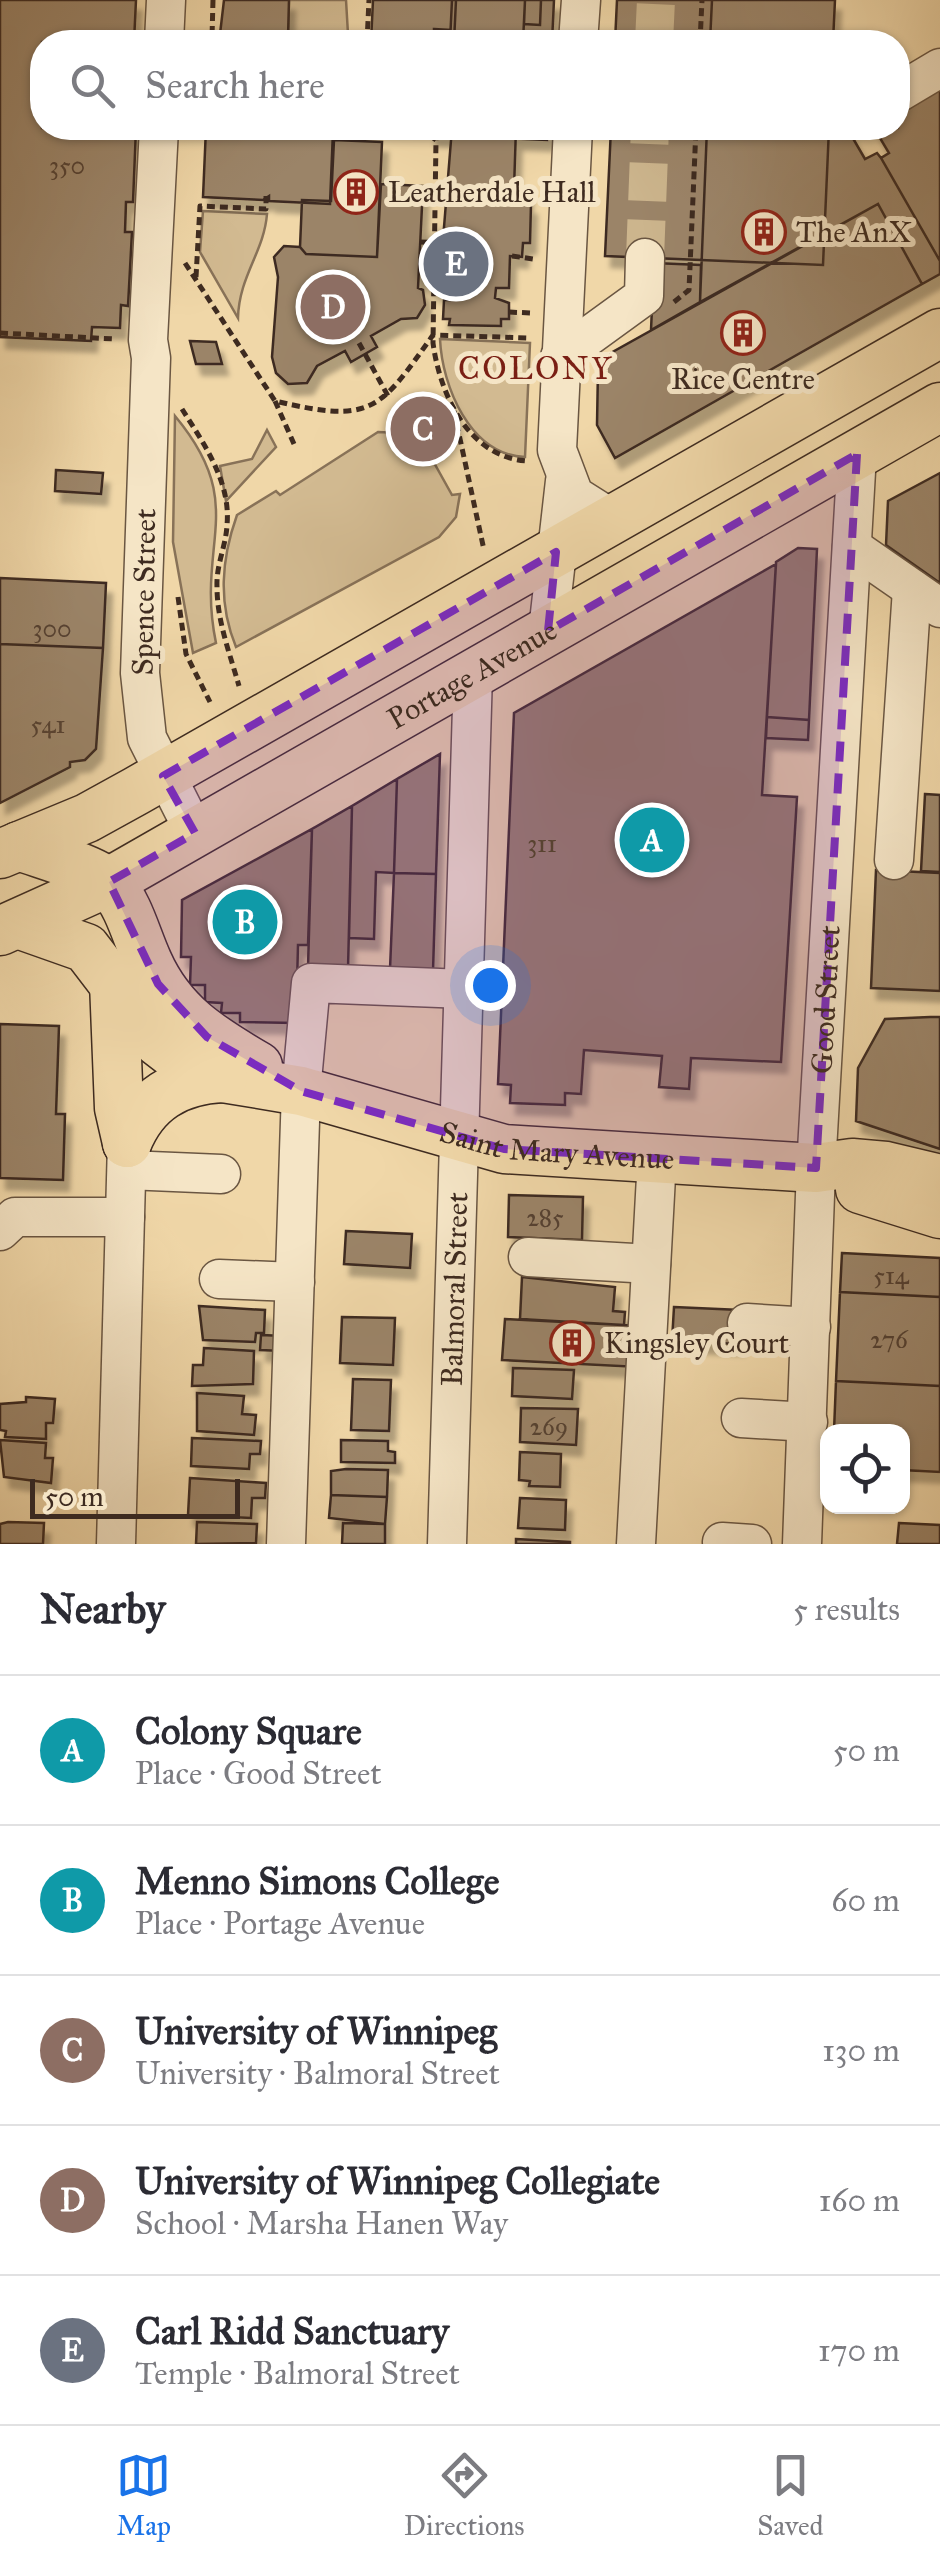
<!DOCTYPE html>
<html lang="en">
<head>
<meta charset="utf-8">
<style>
  :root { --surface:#fff; --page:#f7f7f7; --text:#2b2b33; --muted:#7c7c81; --line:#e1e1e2; --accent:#1a73e8 }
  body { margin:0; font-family:"IM FELL Great Primer",serif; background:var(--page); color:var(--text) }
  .controls { position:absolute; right:30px; bottom:30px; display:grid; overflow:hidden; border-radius:20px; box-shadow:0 2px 8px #0004 }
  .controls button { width:90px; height:90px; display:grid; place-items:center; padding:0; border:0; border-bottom:2px solid var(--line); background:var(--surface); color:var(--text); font:50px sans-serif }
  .scale { position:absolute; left:30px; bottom:25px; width:210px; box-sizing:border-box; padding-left:10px; border:5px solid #3e2b20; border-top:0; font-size:28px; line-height:35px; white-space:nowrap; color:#3e2b20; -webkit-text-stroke:8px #f5e5c6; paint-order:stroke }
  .you { position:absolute; left:490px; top:985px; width:35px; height:35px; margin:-25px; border:8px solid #fff; border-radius:50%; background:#1a73e8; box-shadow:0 0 0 15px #1a73e833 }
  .badge { display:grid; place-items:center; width:65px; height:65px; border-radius:50%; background:var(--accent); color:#fff; font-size:32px; font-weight:700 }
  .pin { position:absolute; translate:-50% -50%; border:5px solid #fff; box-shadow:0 2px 10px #0006 }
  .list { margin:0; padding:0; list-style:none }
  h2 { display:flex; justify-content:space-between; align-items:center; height:130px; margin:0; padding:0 40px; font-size:42px }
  h2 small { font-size:32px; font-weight:400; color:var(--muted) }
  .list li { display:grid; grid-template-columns:65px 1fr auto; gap:30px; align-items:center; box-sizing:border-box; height:150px; padding:0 40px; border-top:2px solid var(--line) }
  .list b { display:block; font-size:38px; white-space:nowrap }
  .list p { margin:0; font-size:32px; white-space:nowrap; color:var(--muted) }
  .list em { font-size:32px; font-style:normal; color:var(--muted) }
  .icon { flex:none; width:55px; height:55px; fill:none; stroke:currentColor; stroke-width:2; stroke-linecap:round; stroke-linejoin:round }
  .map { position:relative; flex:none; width:940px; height:1544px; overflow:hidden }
  .search { position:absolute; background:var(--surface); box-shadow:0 2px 8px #0004; left:30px; right:30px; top:30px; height:110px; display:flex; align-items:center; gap:25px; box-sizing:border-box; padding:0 35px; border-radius:40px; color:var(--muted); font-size:38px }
  .sheet { height:880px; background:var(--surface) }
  nav { display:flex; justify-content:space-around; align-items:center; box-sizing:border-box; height:140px; border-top:2px solid var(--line); background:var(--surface); font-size:28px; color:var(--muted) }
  nav a { display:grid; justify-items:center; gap:5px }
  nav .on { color:var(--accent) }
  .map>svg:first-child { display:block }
</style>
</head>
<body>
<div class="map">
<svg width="940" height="1544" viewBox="0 0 940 1544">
  <defs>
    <filter id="shadow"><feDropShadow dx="6" dy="11" stdDeviation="2.5" flood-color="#0004"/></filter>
  </defs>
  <rect width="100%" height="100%" fill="#f0d7a8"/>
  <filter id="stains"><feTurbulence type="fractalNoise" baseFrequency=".002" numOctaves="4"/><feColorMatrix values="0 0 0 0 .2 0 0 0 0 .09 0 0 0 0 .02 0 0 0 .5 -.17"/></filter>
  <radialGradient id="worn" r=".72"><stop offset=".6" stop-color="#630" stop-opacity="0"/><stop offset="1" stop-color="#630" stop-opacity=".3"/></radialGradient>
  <!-- green -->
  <path fill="#d2ba91" stroke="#887258" stroke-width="2.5" d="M289,0H346L348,34L345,37H288Z
    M203,211L267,214C264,252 239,276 238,318L200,252Z
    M440,339L530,343L525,457C470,455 442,386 440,339Z
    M175,416C250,506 195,542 216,643L193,653L173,542Z
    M267,430L276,447L226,501L220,466L252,459Z
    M378,432L399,433L398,441L433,461L452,495L460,494L456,517L439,537L236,647C218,603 221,560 237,515L276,491L280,495Z"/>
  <!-- building -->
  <path fill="#9b8467" stroke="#3e2b20" stroke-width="2.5" filter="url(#shadow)" d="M0,0H136L134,42H42V128H136L133,202H126L125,232H132L128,306L121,305L120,328L92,327L91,341L0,337Z
    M224,0H289L288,37L220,34Z
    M373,0H452L450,42H371Z
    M452,0H554L552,42H450Z
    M456,0H525L523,42H454Z
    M525,0H541L540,25L524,24Z
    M617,0H835L833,42H615Z
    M712,0H835L833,42H710Z
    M434,29L450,30V42H434Z
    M241,35L259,36V42H241Z
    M940,85V261L881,158L889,153L874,128H898V110Z
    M206,128H266V133L272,134V128L333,131L330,204L269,201V196L263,200L203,197Z
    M430,128H548L547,140L430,135Z
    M452,128H516L514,189L527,190L526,204H531L530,243H523L522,257L510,256L509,288H496L495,298L509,303V319H501V326L449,325L450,319H443L444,300H450L451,285H445L446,252H442Z
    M611,128H829L823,265L605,256Z
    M707,128H847L865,159L877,153L881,158L940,261V274L922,284L878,204L700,302Z
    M334,140L382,142L377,257L306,254L300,247L302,200L331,201Z
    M381,184L423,186L418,288L423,290L425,305L417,318L401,319L371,336L377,347L365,354L351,362L345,351L317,366L307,383L288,384L276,373L272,357L278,277L274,257L284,246L300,247L306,254L377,257Z
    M878,204L922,284L615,458L597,425L598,369L613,361L609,354Z
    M654,263L701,265L700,302L651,330Z
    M190,341L216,342L222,364H196Z
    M56,470L103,473L101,494L55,491Z
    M940,473V583L886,545L888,501Z
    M798,548L817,549L809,720L767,717L776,562Z
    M776,564L762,795L797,797L781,1062L691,1058L689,1089L659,1087L662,1056L584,1050L581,1094L565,1093V1105L510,1103L511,1085L498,1084L514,713Z
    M0,578L106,583L103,648L0,644Z
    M0,644L103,648L96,749L85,760L70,762V767L0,803Z
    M767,717L809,720L808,740L766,738Z
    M440,754L436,874L394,873L397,779Z
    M397,779L394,873L376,872L374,939L349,938L352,806Z
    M925,794L940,795V872L921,871Z
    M352,806L348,969L308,967L312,829Z
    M312,829L308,945H298L296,1023L240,1022V1013H221L222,1003L205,1002V985H190L191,957H181L182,900Z
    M876,870L940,873V991L871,988Z
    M394,873L436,874L433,971L390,969Z
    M930,1017H940V1149L856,1121L858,1068L885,1019Z
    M0,1024L59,1026L56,1114H65L63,1180L0,1178Z
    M509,1195L583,1197L582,1240L508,1237Z
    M346,1231L412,1234L410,1268L344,1264Z
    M842,1253L940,1258V1297L840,1292Z
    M522,1277L615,1287L613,1311L625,1312L624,1325L520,1319Z
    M840,1292L940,1297V1386L836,1381Z
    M199,1306L265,1310L264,1333H256L255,1342L203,1340Z
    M674,1307L740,1310L739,1344L672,1341Z
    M342,1317L395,1318L393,1365L340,1363Z
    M505,1319L642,1326L639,1367L502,1360Z
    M261,1335L284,1336L283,1351L260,1350Z
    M204,1348L254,1351L253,1384L192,1386L193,1365H203Z
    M513,1368L574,1370L572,1399L512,1396Z
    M353,1379L391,1380L389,1431L351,1430Z
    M836,1381L940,1386V1472L902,1470V1431H834Z
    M197,1393L244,1396L242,1414L256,1415L254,1435L197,1431Z
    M26,1397L55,1399L53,1423H46V1439L5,1437L6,1431L0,1430V1404L26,1402Z
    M521,1408L578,1409L576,1445L520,1442Z
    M192,1438L261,1441L260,1454H250L249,1469L191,1466Z
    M0,1440L46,1443L45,1458H53L51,1483L4,1477Z
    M341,1440L388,1441V1451L395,1452V1463L341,1462Z
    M520,1452L561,1454L560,1487L529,1486L530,1481L519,1480Z
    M346,1469L388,1470L387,1497L331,1495V1471Z
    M190,1478L266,1483L265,1498H252L251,1518L188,1515Z
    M331,1495L387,1497L385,1524L329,1518Z
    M520,1498L566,1500L565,1530L518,1528Z
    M8,1522L44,1523L43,1544H0V1524Z
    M197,1522L257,1524L256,1543L196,1544Z
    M343,1523L385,1524V1544H342Z
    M899,1523L940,1525V1544H897Z
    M516,1539L570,1542V1544H516Z"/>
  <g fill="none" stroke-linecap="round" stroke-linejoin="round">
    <!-- minor-tunnel -->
    <path stroke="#ccb58d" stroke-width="38" stroke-dasharray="38 19" stroke-linecap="butt" d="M654,42L656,0
      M645,258L650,128"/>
    <!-- minor casing -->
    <g stroke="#6a5642" stroke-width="41">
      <g id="minor">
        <path d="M164,42L166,0"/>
        <path d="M578,42L581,0"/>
        <path d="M898,93L940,68"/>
        <path d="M159,128L148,340L151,358L140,673L147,738L195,833"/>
        <path d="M573,128L557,450L574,495L612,519"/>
        <path d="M560,357L644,296L645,258"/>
        <path d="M852,547L940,608"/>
        <path d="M548,631L565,481"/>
        <path d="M894,860L912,589"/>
        <path d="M127,1170L221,1174"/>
        <path d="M0,1231L15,1217H125"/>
        <path d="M528,1257L651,1264"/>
        <path d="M219,1279L295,1282"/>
        <path d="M747,1323L811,1327"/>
        <path d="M741,1418L808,1422"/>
        <path d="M722,1542L752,1544"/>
        <path d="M116,1544L127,1143"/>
        <path d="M286,1544L301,1091L311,983L465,989"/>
        <path id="s1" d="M447,1544L473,673"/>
        <path d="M636,1544L657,1158"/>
        <path id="s2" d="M802,1544L816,1168L857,454"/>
      </g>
    </g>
    <!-- major casing -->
    <g stroke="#3e2b20" stroke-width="51">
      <g id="major">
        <path d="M19,846C40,854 99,870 111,885C130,907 136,936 148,962C171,1014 210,1038 258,1066"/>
        <path d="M0,854L87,818L136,791L940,333"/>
        <path id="s3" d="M18,924L86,948L158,1042L184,1062L223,1078L301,1091L504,1149L816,1168L852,1163L886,1166L940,1179"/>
        <path id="s4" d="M0,931L109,882L940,407"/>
        <path d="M114,982L119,1108L127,1143"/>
        <path d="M127,1143C144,1100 177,1080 223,1078"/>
        <path d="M860,1189L940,1214"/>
      </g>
    </g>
    <!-- path -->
    <path stroke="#3e2b20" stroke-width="5" stroke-dasharray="8 5" stroke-linecap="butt" d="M213,0L212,37L250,35
      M367,42L369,0
      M700,42L702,0
      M419,128L436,140L433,343C440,395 469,458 528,461
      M512,256L533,259
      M185,263L275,401C372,424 379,411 433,335L529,338
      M196,277L200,206L266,209V196
      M674,302L689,290L696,128
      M509,312L530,313
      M0,333L115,339
      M359,343L388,396
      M275,401L294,444
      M182,409C204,444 231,482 227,525C226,546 216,565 217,587C217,621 230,654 239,686
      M454,411L484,550
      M178,597L186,654L210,702"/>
    <!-- minor -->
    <use href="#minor" stroke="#f5e5c6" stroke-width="38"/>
    <!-- major -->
    <use href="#major" stroke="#f0d7a8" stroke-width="48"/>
    <!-- path-bridge -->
    <path stroke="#3e2b20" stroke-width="5" stroke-dasharray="8 5" stroke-linecap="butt" d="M420,242L442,243"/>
  </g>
  <!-- marked area -->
  <path fill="#7b2cbf" fill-opacity="0.2" stroke="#7b2cbf" stroke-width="8" stroke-dasharray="20 12" stroke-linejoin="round" d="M857,454L816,1168L504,1149L301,1091L207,1037L158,984L109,882L195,833L163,776L556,552L548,631Z"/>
  <!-- icons -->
  <defs>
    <g id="building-ring" transform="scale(2.25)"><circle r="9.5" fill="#f5e5c6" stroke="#8f2418" stroke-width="1.5"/><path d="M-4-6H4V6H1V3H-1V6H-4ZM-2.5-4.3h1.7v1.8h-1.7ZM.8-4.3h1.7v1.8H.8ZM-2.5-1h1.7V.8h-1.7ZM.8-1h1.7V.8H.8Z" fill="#8f2418"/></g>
  </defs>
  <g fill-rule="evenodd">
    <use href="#building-ring" x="356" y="192"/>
    <use href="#building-ring" x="764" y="232"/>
    <use href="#building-ring" x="743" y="333"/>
    <use href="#building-ring" x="572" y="1343"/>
  </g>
  <g text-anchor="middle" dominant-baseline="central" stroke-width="10" stroke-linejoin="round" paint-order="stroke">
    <!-- number labels -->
    <g font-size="25" fill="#554132">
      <text x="67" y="165">350</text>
      <text x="52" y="628">300</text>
      <text x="48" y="724">541</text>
      <text x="542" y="843">311</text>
      <text x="545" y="1217">285</text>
      <text x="891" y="1275">514</text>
      <text x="889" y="1339">276</text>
      <text x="549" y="1426">269</text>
    </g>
    <!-- poi labels -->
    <g font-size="30" fill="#3e2b20" stroke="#f5e5c6" text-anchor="start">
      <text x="388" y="192">Leatherdale Hall</text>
      <text x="796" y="232">The AnX</text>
      <text x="743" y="379" text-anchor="middle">Rice Centre</text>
      <text x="604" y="1343">Kingsley Court</text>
    </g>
    <!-- street labels -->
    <g font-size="30" fill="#3e2b20" stroke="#f5e5c6">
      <text transform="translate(144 592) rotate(-89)">Spence Street</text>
      <text stroke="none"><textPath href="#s4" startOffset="538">Portage Avenue</textPath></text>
      <text stroke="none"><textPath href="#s2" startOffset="545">Good Street</textPath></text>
      <text stroke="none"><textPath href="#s3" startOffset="608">Saint Mary Avenue</textPath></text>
      <text stroke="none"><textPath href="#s1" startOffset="255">Balmoral Street</textPath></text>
    </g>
    <!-- neighbourhood labels -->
    <g font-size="32" letter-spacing="2.5" fill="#7a1f14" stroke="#f5e5c6">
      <text x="536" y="368">COLONY</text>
    </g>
  </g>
  <rect width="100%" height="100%" filter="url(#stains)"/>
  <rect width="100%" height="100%" fill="url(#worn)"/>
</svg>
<div class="controls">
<button><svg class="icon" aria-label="locate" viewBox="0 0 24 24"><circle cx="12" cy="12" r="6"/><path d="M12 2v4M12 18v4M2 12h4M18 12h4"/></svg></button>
</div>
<div class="scale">50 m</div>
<div class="you"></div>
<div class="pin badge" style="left:652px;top:840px;background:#0f9aa8">A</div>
<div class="pin badge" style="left:245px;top:922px;background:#0f9aa8">B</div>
<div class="pin badge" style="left:423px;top:429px;background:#8d6e63">C</div>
<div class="pin badge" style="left:333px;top:307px;background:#8d6e63">D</div>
<div class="pin badge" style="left:456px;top:264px;background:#6b7280">E</div>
<div class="search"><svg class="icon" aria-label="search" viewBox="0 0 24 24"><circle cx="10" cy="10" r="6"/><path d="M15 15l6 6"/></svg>Search here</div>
</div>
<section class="sheet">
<h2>Nearby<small>5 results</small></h2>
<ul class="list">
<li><span class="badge" style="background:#0f9aa8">A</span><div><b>Colony Square</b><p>Place · Good Street</p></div><em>50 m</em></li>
<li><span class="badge" style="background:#0f9aa8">B</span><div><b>Menno Simons College</b><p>Place · Portage Avenue</p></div><em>60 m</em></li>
<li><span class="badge" style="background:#8d6e63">C</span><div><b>University of Winnipeg</b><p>University · Balmoral Street</p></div><em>130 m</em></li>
<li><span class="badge" style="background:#8d6e63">D</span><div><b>University of Winnipeg Collegiate</b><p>School · Marsha Hanen Way</p></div><em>160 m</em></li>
<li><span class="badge" style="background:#6b7280">E</span><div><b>Carl Ridd Sanctuary</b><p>Temple · Balmoral Street</p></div><em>170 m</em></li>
</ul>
</section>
<nav>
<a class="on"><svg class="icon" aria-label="map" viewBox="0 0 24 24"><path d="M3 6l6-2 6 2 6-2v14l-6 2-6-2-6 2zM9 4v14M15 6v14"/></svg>Map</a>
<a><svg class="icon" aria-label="directions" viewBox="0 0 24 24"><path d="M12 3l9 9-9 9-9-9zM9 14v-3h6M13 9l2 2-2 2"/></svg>Directions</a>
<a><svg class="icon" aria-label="saved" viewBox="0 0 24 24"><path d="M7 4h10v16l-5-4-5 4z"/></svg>Saved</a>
</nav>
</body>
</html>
